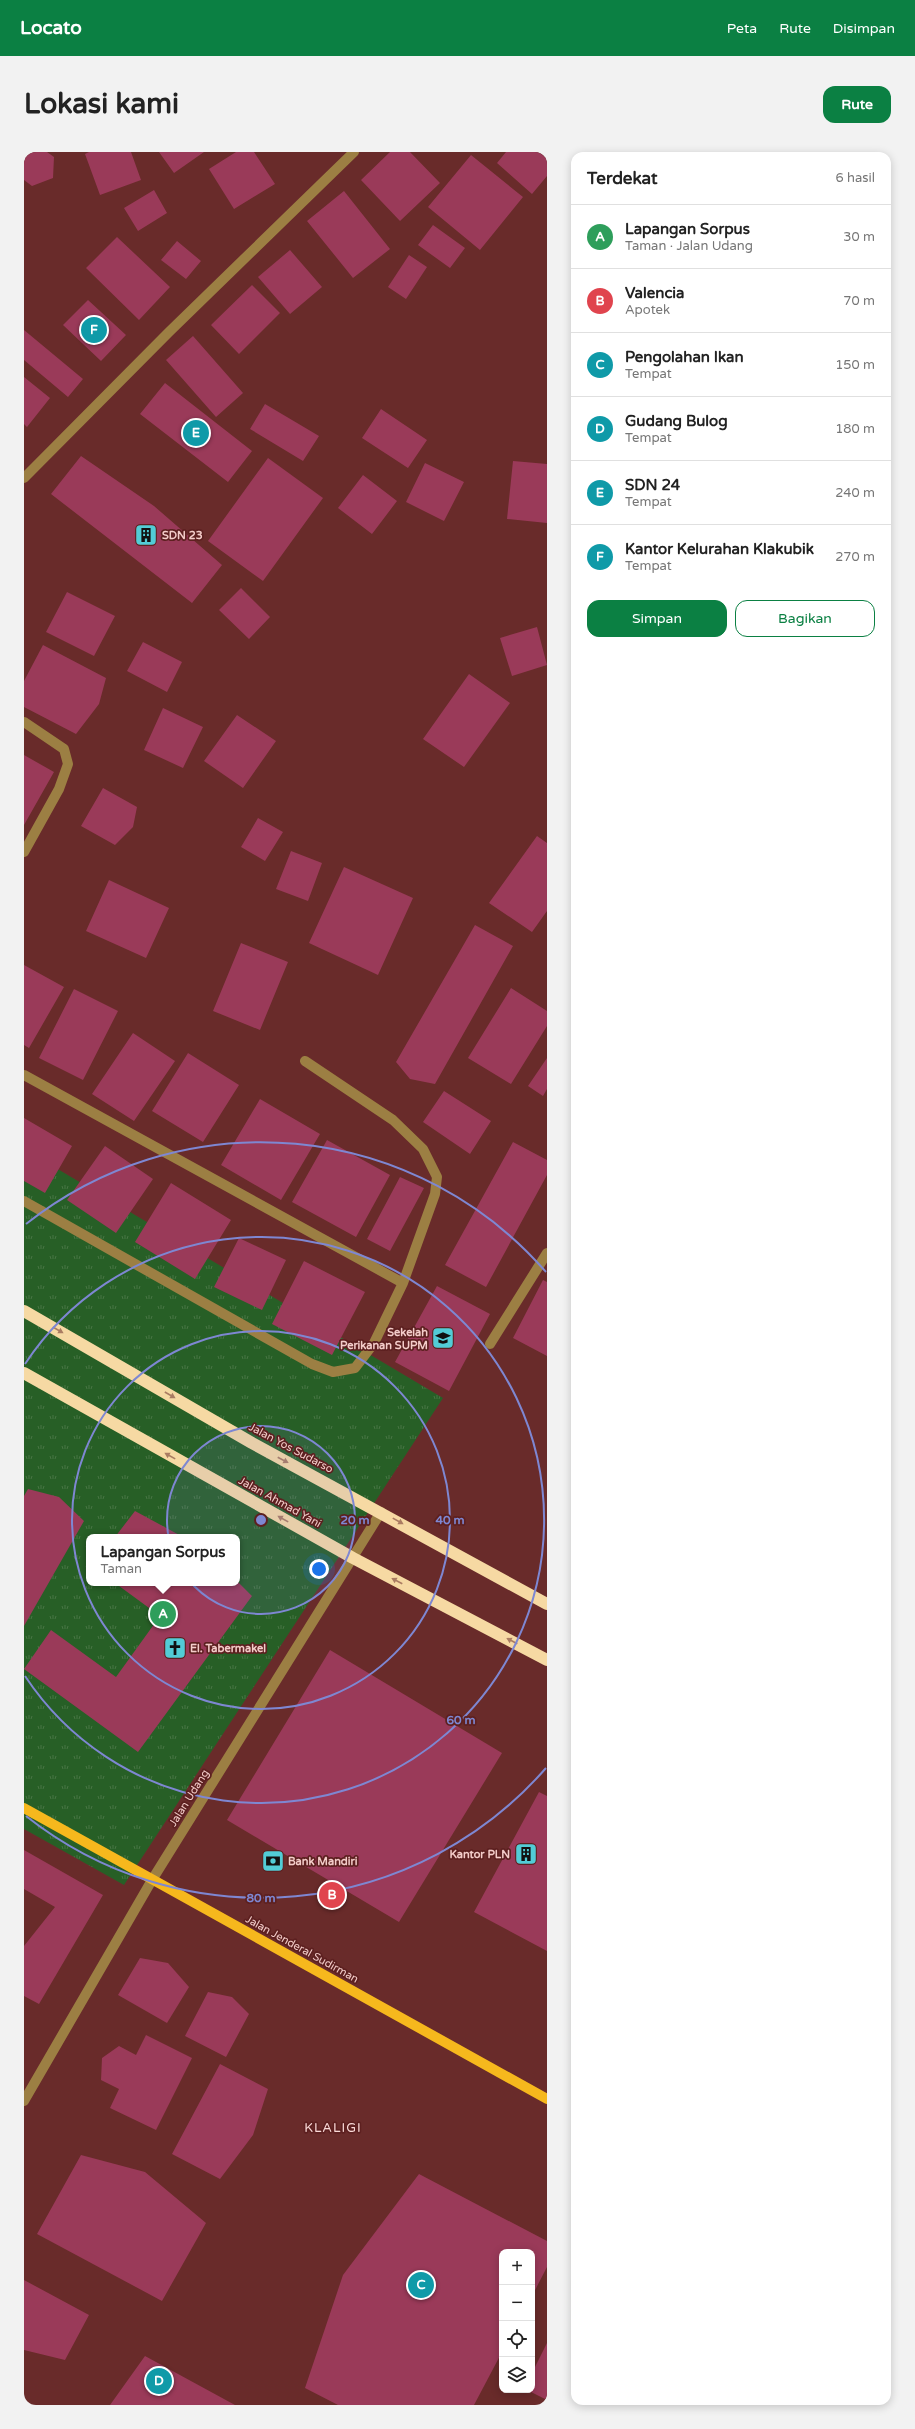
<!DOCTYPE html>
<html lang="id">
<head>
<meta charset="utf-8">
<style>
  :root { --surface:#fff; --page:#f2f2f2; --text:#222; --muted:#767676; --line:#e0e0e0; --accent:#0b8043 }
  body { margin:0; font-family:"Varela Round",sans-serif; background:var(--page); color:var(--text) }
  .controls { position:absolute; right:12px; bottom:12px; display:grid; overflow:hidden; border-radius:8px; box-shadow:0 2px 10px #0003 }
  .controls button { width:36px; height:36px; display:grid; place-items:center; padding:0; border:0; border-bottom:1px solid var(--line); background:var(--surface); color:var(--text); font:20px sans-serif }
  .you { position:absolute; left:295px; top:1417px; width:14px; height:14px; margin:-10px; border:3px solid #fff; border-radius:50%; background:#1a73e8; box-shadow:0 0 0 6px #1a73e833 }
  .badge { display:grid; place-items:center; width:26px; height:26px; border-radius:50%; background:var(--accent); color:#fff; font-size:13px; font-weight:700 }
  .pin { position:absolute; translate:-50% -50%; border:2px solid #fff; box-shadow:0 1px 4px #0006 }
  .popup { position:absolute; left:62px; top:1382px; width:154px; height:52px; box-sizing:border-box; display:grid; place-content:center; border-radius:8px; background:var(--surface); filter:drop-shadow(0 1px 3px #0005); font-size:13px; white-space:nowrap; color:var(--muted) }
  .popup b { font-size:15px; color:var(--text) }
  .popup::after { content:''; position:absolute; left:50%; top:100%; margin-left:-8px; border:8px solid transparent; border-top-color:var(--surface) }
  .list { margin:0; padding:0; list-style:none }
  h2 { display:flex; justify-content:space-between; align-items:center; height:52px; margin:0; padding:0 16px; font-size:17px }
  h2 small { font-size:13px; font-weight:400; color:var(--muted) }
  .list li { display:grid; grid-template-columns:26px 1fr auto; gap:12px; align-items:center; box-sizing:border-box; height:64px; padding:0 16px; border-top:1px solid var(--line) }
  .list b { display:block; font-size:15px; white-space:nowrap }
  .list p { margin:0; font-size:13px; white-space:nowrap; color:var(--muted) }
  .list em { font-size:13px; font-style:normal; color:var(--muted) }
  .actions { display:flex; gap:8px; padding:12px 16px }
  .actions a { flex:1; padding:9px 0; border:1px solid var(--accent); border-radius:12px; text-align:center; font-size:14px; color:var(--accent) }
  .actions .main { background:var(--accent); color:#fff }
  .icon { flex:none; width:22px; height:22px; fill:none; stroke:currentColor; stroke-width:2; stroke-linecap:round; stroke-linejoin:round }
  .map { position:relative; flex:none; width:523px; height:2253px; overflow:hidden; border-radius:12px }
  header { display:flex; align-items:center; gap:24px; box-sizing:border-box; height:56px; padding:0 20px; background:var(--accent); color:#fff }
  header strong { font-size:19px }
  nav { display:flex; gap:22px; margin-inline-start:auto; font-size:14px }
  .intro { display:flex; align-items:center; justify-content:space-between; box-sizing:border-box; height:96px; padding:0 24px }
  h1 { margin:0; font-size:28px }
  .button { padding:10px 18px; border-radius:12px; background:var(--accent); color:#fff; font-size:14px; font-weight:700 }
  main { display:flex; gap:24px; padding:0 24px }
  aside { flex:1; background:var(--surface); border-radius:12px; box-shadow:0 2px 10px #0003 }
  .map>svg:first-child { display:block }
</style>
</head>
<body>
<header>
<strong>Locato</strong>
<nav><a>Peta</a><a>Rute</a><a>Disimpan</a></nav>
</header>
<div class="intro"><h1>Lokasi kami</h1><a class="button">Rute</a></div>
<main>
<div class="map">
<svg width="523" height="2253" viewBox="0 0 523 2253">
  <defs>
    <pattern id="grass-tufts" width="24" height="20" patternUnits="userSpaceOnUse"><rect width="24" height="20" fill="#275f26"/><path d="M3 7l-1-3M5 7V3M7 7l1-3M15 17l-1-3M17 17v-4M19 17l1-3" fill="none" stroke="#477544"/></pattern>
  </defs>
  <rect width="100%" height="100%" fill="#692b2a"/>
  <!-- grass -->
  <path fill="url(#grass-tufts)" fill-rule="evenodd" d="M0,997L419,1246L100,1733L0,1677ZM65,1385H213V1431H65Z"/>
  <!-- building -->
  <path fill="#9a3a59" d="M0,0H23L30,5L29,26L8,34L0,28Z
    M65,0H107L117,28L76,43L61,2Z
    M135,0H180L150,21Z
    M212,0H230L251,32L210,57L185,17Z
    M366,0H386L416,31L376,69L337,28Z
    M482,0H515L523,7V24L508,42L473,11Z
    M447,3L499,45L456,98L404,55Z
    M130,38L143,61L114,79L100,56Z
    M320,39L366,97L329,126L283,69Z
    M409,73L441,96L426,116L394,93Z
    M93,85L146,135L115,168L62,116Z
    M153,89L177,109L162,127L137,108Z
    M266,98L298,135L266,162L234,125Z
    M385,103L403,115L382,147L364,135Z
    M228,133L256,161L215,202L187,173Z
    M64,148L102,183L77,209L39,173Z
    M0,178L59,227L44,245L0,208Z
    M169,184L219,241L192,265L142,208Z
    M0,225L26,246L3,275L0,272Z
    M141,231L228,299L204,330L116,262Z
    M241,252L295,284L279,309L226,277Z
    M357,257L403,288L384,316L338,286Z
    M57,304L130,354L198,413L168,451L27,342Z
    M244,306L299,346L239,429L184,389Z
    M489,309L523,312V371L483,367Z
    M401,311L440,330L420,369L382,350Z
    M339,323L373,349L348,382L314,356Z
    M217,436L246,465L225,487L195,458Z
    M43,440L91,464L70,504L22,480Z
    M513,475L523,513L488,524L476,486Z
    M119,490L158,510L143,540L103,519Z
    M19,493L82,526L75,552L52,582L0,555V529Z
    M445,522L486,551L440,615L399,587Z
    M139,556L179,575L159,616L120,598Z
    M213,563L252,589L219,636L180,609Z
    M0,603L30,620L0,673Z
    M79,636L113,655L109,675L91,693L57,674Z
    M234,666L259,680L241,709L217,695Z
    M513,684L523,691V759L508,780L465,751Z
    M267,699L298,711L284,749L252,737Z
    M320,715L389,746L354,823L285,791Z
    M85,728L145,756L122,806L62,779Z
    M451,773L489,794L411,932L386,927L372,910Z
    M217,791L264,810L236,878L189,859Z
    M0,813L40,835L5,896L0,893Z
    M487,836L523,859V874L487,932L444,906Z
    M50,837L94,859L59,928L15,906Z
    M109,881L151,909L110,969L68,942Z
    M164,901L215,933L179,990L128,959Z
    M523,906V937L519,944L504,934Z
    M420,939L467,969L446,1002L399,970Z
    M236,947L296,982L257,1048L197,1013Z
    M0,966L48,994L21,1041L0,1029Z
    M303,988L366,1023L332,1085L268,1050Z
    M489,990L523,1008V1023L462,1135L421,1113Z
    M81,994L129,1027L92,1081L43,1048Z
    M376,1025L400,1036L366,1099L343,1087Z
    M147,1031L207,1068L171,1127L111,1090Z
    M215,1086L262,1108L238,1158L190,1135Z
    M280,1109L341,1140L308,1203L248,1172Z
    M519,1128L523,1130V1204L489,1186Z
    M413,1134L466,1162L425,1239L371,1210Z
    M4,1337L35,1345L60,1369L0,1474V1344Z
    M111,1359L159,1385H91Z
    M213,1429L228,1444L114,1600L0,1517L27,1478L92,1525L136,1464L91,1431H213Z
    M306,1498L478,1601L375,1770L203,1668Z
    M515,1640L523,1644V1799L450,1760Z
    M0,1698L79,1743L15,1852L0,1844V1794L31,1755L0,1737Z
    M116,1806L144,1811L165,1835L143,1871L94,1843Z
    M184,1840L208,1845L225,1862L202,1905L161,1884Z
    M122,1883L168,1906L132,1978L86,1956L95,1937L77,1928L78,1906L95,1894L112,1903Z
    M196,1912L244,1937L229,1983L196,2027L148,2002Z
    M57,2003L121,2020L182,2071L138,2149L13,2082Z
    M395,2022L523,2089V2115L508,2144V2100H478V2200L450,2253H314L281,2236L319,2123Z
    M0,2128L65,2163L41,2208L0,2198Z
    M523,2191V2248L503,2238H508V2221Z
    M121,2204L211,2253H86Z"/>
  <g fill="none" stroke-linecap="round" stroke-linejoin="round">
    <!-- minor -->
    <path stroke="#9c7f43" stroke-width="10" d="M0,326L145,180L330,0
      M0,570L40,597L44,612L35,637L0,700
      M0,923L379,1131
      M0,1049L288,1212L309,1220L331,1216L350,1191L379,1131L411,1042L413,1025L399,997L369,968L281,909
      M466,1192L523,1101
      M0,1949L128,1728L357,1360"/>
    <!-- major -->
    <path stroke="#f6b81d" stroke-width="10" d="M0,1656L523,1947"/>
    <!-- highway -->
    <path stroke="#f6d9a3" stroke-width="12" d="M0,1159L228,1291L523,1452
      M0,1221L329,1406L523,1508"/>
  </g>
  <!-- one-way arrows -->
  <defs><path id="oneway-solid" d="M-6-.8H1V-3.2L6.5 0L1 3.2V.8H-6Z"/></defs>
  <g fill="#aa7c62">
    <use href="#oneway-solid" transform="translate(34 1178) rotate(30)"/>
    <use href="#oneway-solid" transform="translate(146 1243) rotate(30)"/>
    <use href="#oneway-solid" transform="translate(146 1304) rotate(-151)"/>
    <use href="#oneway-solid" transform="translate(259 1308) rotate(28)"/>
    <use href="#oneway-solid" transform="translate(259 1367) rotate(-151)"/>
    <use href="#oneway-solid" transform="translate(374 1369) rotate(29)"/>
    <use href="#oneway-solid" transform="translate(373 1429) rotate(-152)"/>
    <use href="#oneway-solid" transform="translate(488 1489) rotate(-152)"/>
  </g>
  <!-- distance rings -->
  <circle cx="237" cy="1368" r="94" fill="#7e87d2" fill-opacity=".12"/>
  <g fill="none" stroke="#7e87d2" stroke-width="2">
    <circle cx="237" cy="1368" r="94"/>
    <circle cx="237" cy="1368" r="189"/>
    <path d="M1 1212A283 283 0 1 1 1 1524"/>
    <path d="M522 1616A378 378 0 0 1 2 1664M2 1072A378 378 0 0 1 522 1120"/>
  </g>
  <!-- icons -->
  <defs>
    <g id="building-square" transform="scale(1.15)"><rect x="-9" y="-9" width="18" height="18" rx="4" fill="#52ccd6" stroke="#5d2020"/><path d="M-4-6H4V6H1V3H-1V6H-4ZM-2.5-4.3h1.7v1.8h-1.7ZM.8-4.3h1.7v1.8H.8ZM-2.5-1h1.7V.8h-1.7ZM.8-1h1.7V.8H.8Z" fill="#111"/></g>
    <g id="school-square" transform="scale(1.15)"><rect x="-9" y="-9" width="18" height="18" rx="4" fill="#52ccd6" stroke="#5d2020"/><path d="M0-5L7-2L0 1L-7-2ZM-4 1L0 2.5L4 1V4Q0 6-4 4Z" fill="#111"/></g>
    <g id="church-square" transform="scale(1.15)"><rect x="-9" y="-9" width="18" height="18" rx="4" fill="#52ccd6" stroke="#5d2020"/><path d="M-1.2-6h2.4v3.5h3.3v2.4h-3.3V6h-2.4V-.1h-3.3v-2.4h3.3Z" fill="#111"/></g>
    <g id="bank-square" transform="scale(1.15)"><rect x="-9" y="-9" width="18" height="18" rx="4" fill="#52ccd6" stroke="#5d2020"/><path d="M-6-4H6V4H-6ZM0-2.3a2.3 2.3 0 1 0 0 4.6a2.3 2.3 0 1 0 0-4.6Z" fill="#111"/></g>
  </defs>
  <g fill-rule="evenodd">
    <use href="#building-square" x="122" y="383"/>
    <use href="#school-square" x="419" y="1186"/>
    <use href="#church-square" x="151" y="1496"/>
    <use href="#building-square" x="502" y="1702"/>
    <use href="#bank-square" x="249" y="1709"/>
  </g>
  <g text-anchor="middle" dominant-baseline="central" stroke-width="3.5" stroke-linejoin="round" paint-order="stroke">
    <!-- poi labels -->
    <g font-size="11" font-weight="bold" fill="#f4cdca" stroke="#5d2020" text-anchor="start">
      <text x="138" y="383">SDN 23</text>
      <text x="404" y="1180" text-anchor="end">Sekelah<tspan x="404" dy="13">Perikanan SUPM</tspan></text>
      <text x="166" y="1496">El. Tabermakel</text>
      <text x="486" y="1702" text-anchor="end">Kantor PLN</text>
      <text x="264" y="1709">Bank Mandiri</text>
    </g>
    <!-- street labels -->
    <g font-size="11" fill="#f4cdca" stroke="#5d2020">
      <text transform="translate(267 1296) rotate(28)">Jalan Yos Sudarso</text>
      <text transform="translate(256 1350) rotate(29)">Jalan Ahmad Yani</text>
      <text transform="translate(165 1646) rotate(-58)">Jalan Udang</text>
      <text transform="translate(278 1797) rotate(29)">Jalan Jenderal Sudirman</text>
    </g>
    <!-- quarter labels -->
    <g font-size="13" letter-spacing="1" fill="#fadad8" stroke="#5d2020">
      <text x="309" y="1976">KLALIGI</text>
    </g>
  </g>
  <circle cx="237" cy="1368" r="6" fill="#7e87d2" stroke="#5d2020" stroke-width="2"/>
  <g font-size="12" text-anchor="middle" font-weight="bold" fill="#7e87d2" stroke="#5d2020" stroke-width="3.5" stroke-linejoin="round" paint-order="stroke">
    <text x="331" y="1372">20 m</text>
    <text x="426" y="1372">40 m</text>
    <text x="437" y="1572">60 m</text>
    <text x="237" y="1750">80 m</text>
  </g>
</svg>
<div class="controls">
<button>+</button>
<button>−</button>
<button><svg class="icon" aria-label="locate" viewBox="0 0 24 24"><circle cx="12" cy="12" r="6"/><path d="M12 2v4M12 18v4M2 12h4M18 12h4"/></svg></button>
<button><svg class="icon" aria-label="layers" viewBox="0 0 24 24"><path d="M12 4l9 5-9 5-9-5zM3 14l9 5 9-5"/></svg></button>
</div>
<div class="you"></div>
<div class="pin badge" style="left:139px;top:1462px;background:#2e9e5b">A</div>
<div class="popup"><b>Lapangan Sorpus</b>Taman</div>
<div class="pin badge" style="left:308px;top:1743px;background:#e0444e">B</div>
<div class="pin badge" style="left:397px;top:2133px;background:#0f9aa8">C</div>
<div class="pin badge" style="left:135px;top:2229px;background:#0f9aa8">D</div>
<div class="pin badge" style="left:172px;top:281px;background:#0f9aa8">E</div>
<div class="pin badge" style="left:70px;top:178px;background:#0f9aa8">F</div>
</div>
<aside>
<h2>Terdekat<small>6 hasil</small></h2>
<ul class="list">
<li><span class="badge" style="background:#2e9e5b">A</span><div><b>Lapangan Sorpus</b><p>Taman · Jalan Udang</p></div><em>30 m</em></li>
<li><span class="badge" style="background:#e0444e">B</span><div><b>Valencia</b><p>Apotek</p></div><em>70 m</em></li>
<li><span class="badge" style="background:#0f9aa8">C</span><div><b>Pengolahan Ikan</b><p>Tempat</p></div><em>150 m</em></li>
<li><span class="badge" style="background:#0f9aa8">D</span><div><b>Gudang Bulog</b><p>Tempat</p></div><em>180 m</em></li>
<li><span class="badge" style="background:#0f9aa8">E</span><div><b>SDN 24</b><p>Tempat</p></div><em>240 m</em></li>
<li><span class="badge" style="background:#0f9aa8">F</span><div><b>Kantor Kelurahan Klakubik</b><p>Tempat</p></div><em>270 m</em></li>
</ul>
<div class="actions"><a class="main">Simpan</a><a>Bagikan</a></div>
</aside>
</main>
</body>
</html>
